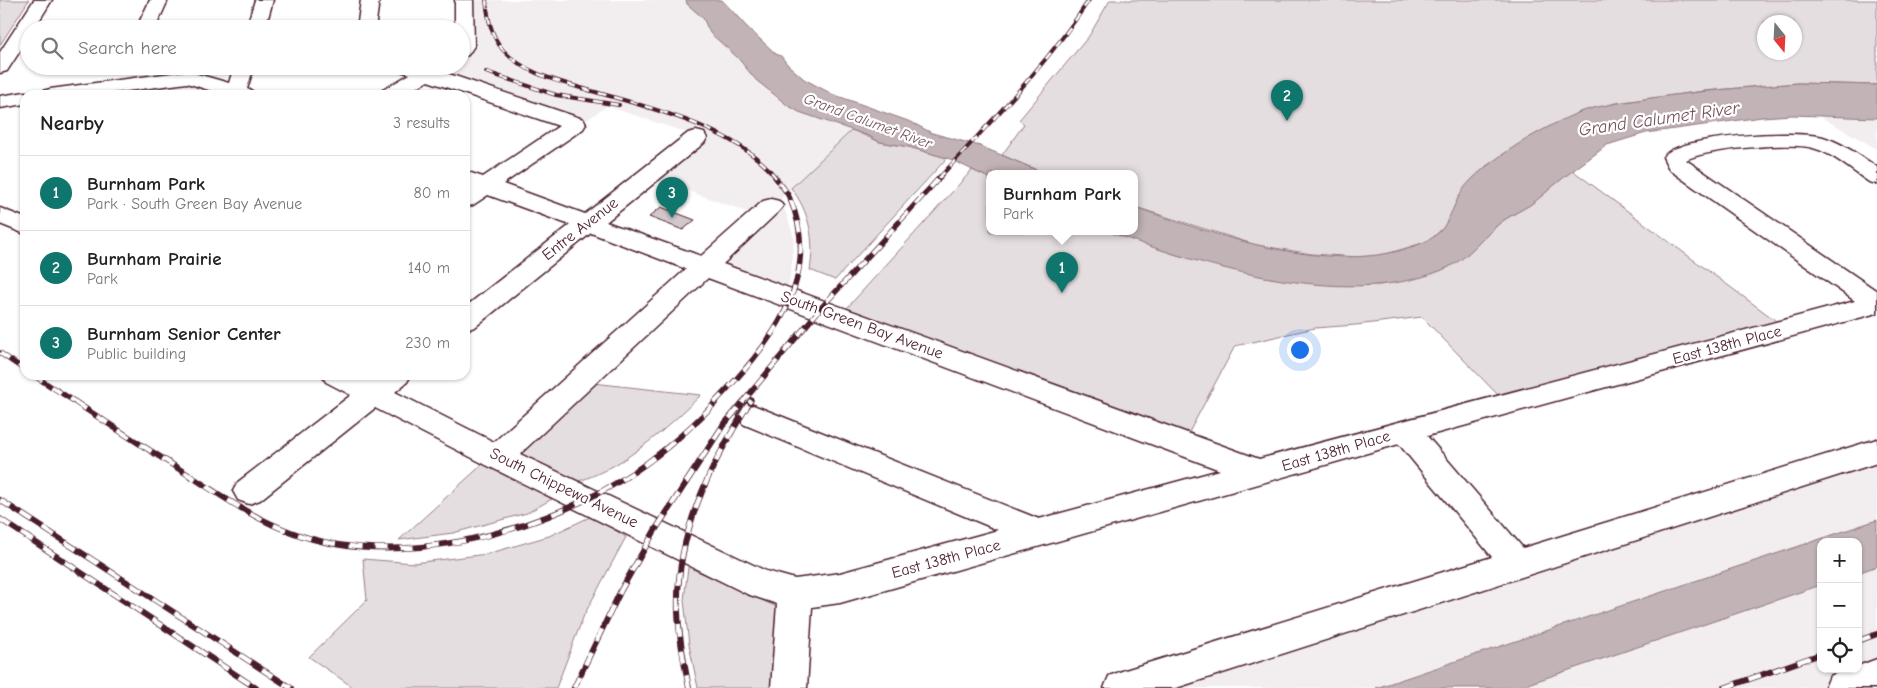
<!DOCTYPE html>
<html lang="en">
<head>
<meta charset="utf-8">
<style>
  :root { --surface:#fff; --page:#f6f6f6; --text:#222; --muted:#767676; --line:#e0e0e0; --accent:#0f766e }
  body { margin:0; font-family:"Comic Neue",sans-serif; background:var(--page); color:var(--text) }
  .controls { position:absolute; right:15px; bottom:15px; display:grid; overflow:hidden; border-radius:10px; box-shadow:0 1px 4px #0004 }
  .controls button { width:45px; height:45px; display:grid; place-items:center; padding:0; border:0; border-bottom:1px solid var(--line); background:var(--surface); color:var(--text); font:25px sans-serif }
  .compass { position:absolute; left:1757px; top:15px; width:45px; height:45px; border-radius:50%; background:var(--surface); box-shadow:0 1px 4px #0004; rotate:162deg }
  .you { position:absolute; left:1299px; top:349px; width:18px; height:18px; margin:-12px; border:4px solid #fff; border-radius:50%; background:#1a73e8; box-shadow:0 0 0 8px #1a73e833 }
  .badge { display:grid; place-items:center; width:32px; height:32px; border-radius:50%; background:var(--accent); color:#fff; font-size:16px; font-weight:700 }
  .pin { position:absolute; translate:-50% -41px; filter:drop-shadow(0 1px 2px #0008) }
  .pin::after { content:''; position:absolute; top:26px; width:18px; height:15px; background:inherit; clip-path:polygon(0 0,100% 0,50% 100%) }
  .popup { position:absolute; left:986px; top:170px; width:152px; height:65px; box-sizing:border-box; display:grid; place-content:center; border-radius:10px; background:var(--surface); filter:drop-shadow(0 1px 4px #0005); font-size:16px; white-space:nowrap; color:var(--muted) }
  .popup b { font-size:19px; color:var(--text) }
  .popup::after { content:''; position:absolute; left:50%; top:100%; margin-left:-10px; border:10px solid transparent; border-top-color:var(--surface) }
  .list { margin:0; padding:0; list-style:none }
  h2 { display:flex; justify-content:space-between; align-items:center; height:65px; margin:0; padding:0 20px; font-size:21px }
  h2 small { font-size:16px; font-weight:400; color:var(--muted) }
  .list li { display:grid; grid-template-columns:32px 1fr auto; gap:15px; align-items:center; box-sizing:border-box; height:75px; padding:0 20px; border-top:1px solid var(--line) }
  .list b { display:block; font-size:19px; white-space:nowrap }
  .list p { margin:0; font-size:16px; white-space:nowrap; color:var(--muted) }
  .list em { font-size:16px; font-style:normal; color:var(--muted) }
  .icon { flex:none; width:28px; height:28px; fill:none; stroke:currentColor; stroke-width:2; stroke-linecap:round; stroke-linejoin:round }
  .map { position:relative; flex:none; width:1877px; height:688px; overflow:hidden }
  .search { position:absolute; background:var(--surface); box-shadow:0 1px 4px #0004; left:20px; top:20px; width:450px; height:55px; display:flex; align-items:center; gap:12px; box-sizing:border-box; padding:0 18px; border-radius:28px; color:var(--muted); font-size:19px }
  .panel { position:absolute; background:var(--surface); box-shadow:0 1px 4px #0004; left:20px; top:90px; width:450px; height:290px; border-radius:15px }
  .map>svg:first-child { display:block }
</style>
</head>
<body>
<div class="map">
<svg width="1877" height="688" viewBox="0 0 1877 688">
  <rect width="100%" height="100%" fill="#fff"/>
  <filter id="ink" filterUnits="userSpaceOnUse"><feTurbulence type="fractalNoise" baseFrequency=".02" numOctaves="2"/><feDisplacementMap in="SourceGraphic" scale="10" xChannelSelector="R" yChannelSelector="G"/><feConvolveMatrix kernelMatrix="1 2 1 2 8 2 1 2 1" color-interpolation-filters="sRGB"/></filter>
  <g filter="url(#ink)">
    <!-- built -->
    <path fill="#f2eeef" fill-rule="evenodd" d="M466,0H686L687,4L703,18L710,33L737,57L756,80L774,96L787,105L816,118L852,130L781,198L794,237L793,257L787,294L703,264L756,215L649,177L700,137L607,106L581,124L429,73L440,66H461Z
      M176,86L198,95H120Z
      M1819,116L1877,118V149Z
      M1877,454V688H1146ZM1821,542H1858V669H1821Z"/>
    <!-- green -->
    <path fill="#e5dee0" stroke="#987e86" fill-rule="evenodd" d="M0,0H29L0,45Z
      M1110,0H1877V85L1798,83L1703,91L1616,103L1580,112L1531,137L1486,166L1443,228L1429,241L1383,255L1358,257L1312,254L1256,245L1135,207L1134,174H1046L1002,155L1024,124L1019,120L1089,36ZM1764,22H1794V52H1764Z
      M852,130L880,142L909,147L947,158L835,280L810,270C815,241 810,212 791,188Z
      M972,170L989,178L990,232H1110L1177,255L1271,278L1332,284L1380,285L1433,273L1450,266L1466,255L1502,221L1531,204L1572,170L1779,323L1501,398L1422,317L1356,325L1315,328L1235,346L1187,436L847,308Z
      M584,382L701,395C667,428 626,466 579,481L511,449Z
      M484,463L552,499L527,513L453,533L399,540Z
      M592,516L626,537L584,615L556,688H354L309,657L367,600L363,559L414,563L487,554L549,536Z
      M688,567L786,611L773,688H698L689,645L684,600Z"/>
    <!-- water -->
    <path fill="#c1b3b6" stroke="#91787e" d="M686,0H722L747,27L776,54L781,56L787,64L804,79L832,94L911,122L932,133L980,146L1046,174H990L989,178L950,159L909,147L880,142L869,136L799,112L787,105L756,80L737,57L710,33L703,18L687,4Z
      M1798,83L1877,85V118L1792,115L1762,117L1646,133L1607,145C1592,157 1577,167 1562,179C1551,187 1541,198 1530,205C1520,211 1509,216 1500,223C1483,237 1469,257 1449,267C1354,312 1203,267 1110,232H1134L1135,207C1212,234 1330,276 1411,247C1423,243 1434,239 1443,228C1451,217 1454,203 1462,191C1480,163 1549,124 1580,112C1603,104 1628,102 1651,98C1700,91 1749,87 1798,83Z
      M1877,520V566L1858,573V542H1821V585L1516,688H1376Z"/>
    <!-- building -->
    <path fill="#d2c7cb" stroke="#4a1f2b" d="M661,207L695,220L683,230L649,217Z"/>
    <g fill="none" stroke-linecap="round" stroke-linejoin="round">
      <!-- minor casing -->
      <g stroke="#4a1f2b" stroke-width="3">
        <path id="minor" d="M150,0H168L155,29H136Z
          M255,0H273L265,29H246Z
          M361,0H379L375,29H357Z
          M455,0H473L474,46L468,55L461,57V29H455Z
          M234,66H254L247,89L252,91L255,95H224L187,83L97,95H40L43,91L50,89L187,71L229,83Z
          M395,66H446L443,72L583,119L586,124L583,129L503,184L585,214L688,133L696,131L704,133L707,138L704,143L606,222L701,256L763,201L771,199L779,201L783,206L779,211L723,264L1259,459L1855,301L1678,176L1669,169L1663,157C1678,135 1797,130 1823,137C1843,143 1860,156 1877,167V184L1869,182C1852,171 1833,153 1813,148C1789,142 1707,149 1686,160L1877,291V313L1427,436L1523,548L1877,439V463L1176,688H1104L1109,676L1122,671L1492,557L1399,444L840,603L812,607L807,688H771L777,604L747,594L486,465L375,408L260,500L249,504L238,500L233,491L238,482L351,395L326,382L322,375H360L371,380L378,375H411L407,382L395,392L494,442L686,269L591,233L475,327L465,330V307L570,225L488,195L473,205L465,207V189L468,187L465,186V171L483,177L559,126L428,81L403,95H378L381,91L410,74L398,70ZM708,278L1220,470L1039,519L753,405L743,408L738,416L743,424L998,530L840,573L795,579L766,571L520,454Z
          M25,92L33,95H25V104L0,108V96Z
          M0,208L25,218V234L0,224Z
          M1877,659V688H1825L1830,676L1848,669H1858V666Z"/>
      </g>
      <!-- major casing -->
      <g stroke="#4a1f2b" stroke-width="3">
        <path id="major" d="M34,0H52L34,29H29V37L7,71L0,73V52Z"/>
      </g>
      <!-- minor -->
      <use href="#minor" fill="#fff" fill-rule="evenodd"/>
      <!-- major -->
      <use href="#major" fill="#fff" fill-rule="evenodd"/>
      <!-- rail-far2 casing -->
      <g stroke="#4a1f2b" stroke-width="4">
        <path id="rail-far2" d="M486,0C488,18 491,36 503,50C523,72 553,80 581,88C640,105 738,127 776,178
          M486,72L556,95L619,105
          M939,178C992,120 1046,66 1089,0"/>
      </g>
      <!-- rail-far1 casing -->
      <g stroke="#4a1f2b" stroke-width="5.5">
        <path id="rail-far1" d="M0,353L25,370
          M33,375L77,403
          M714,403C767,348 825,280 790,199C787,191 780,184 775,177
          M742,403L820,309L940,177
          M749,403L751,400"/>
      </g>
      <!-- rail casing -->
      <g stroke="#4a1f2b" stroke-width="6">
        <path id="rail" d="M75,402C115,428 155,454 195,479C226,499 257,520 291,532C393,571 533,535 623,479C657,458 688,431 716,402
          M0,500L291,688
          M0,519L256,688
          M1858,641L1877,634
          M574,688L621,590L654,532L722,427L743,402
          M689,688C684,663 679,638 678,612C675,536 710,465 750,402
          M1724,688L1821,654"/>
      </g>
      <!-- rail-far2 -->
      <use href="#rail-far2" stroke="#fff" stroke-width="2.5" stroke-dasharray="8" stroke-linecap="butt"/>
      <!-- rail-far1 -->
      <use href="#rail-far1" stroke="#fff" stroke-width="4" stroke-dasharray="11" stroke-linecap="butt"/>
      <!-- rail -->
      <use href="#rail" stroke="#fff" stroke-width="4.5" stroke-dasharray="13" stroke-linecap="butt"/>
    </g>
  </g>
  <g text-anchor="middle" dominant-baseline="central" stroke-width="4.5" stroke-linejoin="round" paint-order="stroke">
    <!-- far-water labels -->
    <g font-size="15" font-style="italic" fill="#74535c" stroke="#fff">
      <text transform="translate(868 121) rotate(20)">Grand Calumet River</text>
    </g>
    <!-- street labels -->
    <g font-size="16" fill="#4a1f2b" stroke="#fff">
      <text transform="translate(580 229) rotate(-38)">Entre Avenue</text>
      <text transform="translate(862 325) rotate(20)">South Green Bay Avenue</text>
      <text transform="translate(1727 345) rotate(-15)">East 138th Place</text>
      <text transform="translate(1336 451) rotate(-16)">East 138th Place</text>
      <text transform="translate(564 488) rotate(26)">South Chippewa Avenue</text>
      <text transform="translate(946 559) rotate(-15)">East 138th Place</text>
    </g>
    <!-- water labels -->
    <g font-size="18" font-style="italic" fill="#74535c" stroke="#fff">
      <text transform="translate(1659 119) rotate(-8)">Grand Calumet River</text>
    </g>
  </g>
</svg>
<div class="controls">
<button>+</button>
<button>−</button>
<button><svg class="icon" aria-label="locate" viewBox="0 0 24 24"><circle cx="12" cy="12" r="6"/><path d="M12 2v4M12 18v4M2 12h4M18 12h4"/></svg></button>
</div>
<svg class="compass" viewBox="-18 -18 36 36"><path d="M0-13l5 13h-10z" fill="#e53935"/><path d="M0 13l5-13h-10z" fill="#767676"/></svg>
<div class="you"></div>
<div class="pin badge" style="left:1062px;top:293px">1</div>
<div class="popup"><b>Burnham Park</b>Park</div>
<div class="pin badge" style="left:1287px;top:121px">2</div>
<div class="pin badge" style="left:672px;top:218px">3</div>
<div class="search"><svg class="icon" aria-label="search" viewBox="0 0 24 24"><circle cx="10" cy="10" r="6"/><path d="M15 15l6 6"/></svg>Search here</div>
<section class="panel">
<h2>Nearby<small>3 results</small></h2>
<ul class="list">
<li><span class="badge">1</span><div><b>Burnham Park</b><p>Park · South Green Bay Avenue</p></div><em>80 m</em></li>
<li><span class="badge">2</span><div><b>Burnham Prairie</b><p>Park</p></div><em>140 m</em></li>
<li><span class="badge">3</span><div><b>Burnham Senior Center</b><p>Public building</p></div><em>230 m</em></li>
</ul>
</section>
</div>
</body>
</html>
